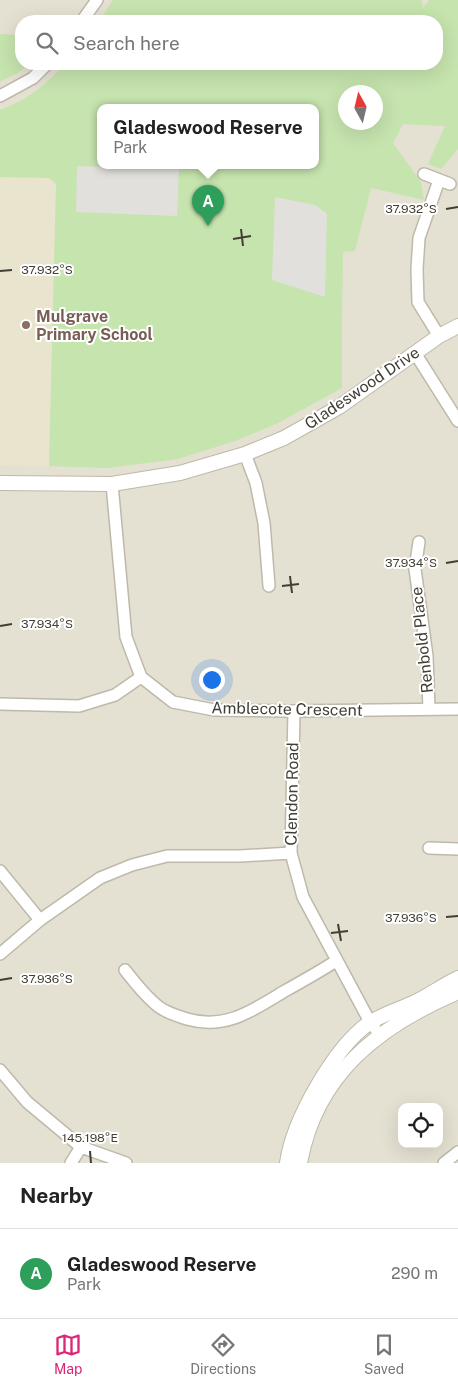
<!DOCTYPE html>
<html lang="en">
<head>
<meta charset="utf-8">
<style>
  :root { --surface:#fff; --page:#f2f2f2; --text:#222; --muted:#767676; --line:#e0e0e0; --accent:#db2777 }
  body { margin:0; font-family:"Public Sans",sans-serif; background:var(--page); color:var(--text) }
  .controls { position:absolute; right:15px; bottom:15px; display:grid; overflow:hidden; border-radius:10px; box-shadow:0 5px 20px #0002 }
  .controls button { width:45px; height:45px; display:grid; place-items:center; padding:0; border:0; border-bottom:1px solid var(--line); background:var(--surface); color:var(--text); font:25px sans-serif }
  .compass { position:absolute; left:338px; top:85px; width:45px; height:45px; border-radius:50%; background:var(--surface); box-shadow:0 5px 20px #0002; rotate:352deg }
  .you { position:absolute; left:211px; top:679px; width:18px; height:18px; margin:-12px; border:4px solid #fff; border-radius:50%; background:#1a73e8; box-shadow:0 0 0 8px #1a73e833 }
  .badge { display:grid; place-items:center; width:32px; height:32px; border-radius:50%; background:var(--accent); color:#fff; font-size:16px; font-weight:700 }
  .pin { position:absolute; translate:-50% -41px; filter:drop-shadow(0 1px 2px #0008) }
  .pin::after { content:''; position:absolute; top:26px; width:18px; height:15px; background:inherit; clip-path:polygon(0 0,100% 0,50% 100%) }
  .popup { position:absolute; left:97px; top:104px; width:222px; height:65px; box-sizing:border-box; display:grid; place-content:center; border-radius:10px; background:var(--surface); filter:drop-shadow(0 1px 4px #0005); font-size:16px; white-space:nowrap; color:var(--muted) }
  .popup b { font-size:19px; color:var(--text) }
  .popup::after { content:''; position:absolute; left:50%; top:100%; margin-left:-10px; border:10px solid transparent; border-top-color:var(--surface) }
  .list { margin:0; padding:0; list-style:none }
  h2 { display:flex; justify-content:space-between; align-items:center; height:65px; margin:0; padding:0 20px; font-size:21px }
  h2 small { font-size:16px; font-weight:400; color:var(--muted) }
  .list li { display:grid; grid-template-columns:32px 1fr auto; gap:15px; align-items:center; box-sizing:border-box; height:90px; padding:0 20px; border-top:1px solid var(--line) }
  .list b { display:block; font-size:19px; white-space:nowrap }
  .list p { margin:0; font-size:16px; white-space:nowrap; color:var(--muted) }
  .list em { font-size:16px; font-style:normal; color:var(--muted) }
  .icon { flex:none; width:28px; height:28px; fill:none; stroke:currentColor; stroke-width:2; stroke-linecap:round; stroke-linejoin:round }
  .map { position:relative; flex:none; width:458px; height:1163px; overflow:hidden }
  .search { position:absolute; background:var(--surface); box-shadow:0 5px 20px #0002; left:15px; right:15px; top:15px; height:55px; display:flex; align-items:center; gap:12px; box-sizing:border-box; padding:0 18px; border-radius:20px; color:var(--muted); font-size:19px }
  .sheet { height:155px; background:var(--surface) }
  nav { display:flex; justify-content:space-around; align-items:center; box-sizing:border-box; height:70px; border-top:1px solid var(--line); background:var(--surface); font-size:14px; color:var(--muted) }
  nav a { display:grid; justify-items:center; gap:2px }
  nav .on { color:var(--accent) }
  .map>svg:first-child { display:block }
</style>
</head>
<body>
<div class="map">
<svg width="458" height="1163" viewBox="0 0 458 1163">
  <rect width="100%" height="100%" fill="#f1eee4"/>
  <!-- residential -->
  <path fill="#e4e0d2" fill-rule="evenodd" d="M0,0H458V1163H0ZM21,21H437V64H21ZM346,92H376V122H346ZM100,107H316V165H100ZM402,1107H439V1144H402Z"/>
  <!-- education -->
  <path fill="#e9e4ce" d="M0,177L49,178L56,184L49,466L0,465Z"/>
  <!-- green -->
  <path fill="#c6e4ae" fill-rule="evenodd" d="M113,0H421L423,8L429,0H458V149L441,169L428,164L445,126L403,124L393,143L421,182L424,200L371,188L355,251L343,252L342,327V388L276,424L235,441L178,459L107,468L49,466L56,184L49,178L0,177V110C29,99 44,86 65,64H437V21H99ZM346,92H376V122H346ZM100,107H316V165H100Z
    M0,34L21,35V64H30L18,73L0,82Z"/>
  <!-- parking -->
  <path fill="#e1e0dc" d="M77,166L179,169L177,216L76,212Z
    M275,197L315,205L327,214L325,297L272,280Z"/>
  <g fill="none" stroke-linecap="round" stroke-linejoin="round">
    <!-- minor casing -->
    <g stroke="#beb9aa" stroke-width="14">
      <path id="minor" d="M82,21L97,0
        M0,96L33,78L47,64
        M424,174L450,184
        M439,336L418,302L417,269L419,238L439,180
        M415,353L458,421
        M245,454L256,483L264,523L269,586
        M112,484L126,637L141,677L173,702L214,710L294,711L458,709
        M419,542L415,569L427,656L429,709
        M0,704L79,706L115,695L141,677
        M294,711L291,853L303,897L370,1022L380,1035
        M429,848L458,849
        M0,871L40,920
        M0,954L40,920L100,878L132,865L167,856H240L291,853
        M125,970C135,983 146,997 159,1007C167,1013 178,1016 187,1019C225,1030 252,1011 283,992C301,982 319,972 336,961
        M0,1070L27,1102L81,1147L126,1163
        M71,1163L81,1147
        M444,1163L458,1152"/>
    </g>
    <!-- tertiary casing -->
    <g stroke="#beb9aa" stroke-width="16">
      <path id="tertiary" d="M0,483L112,484L180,473L245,454L284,438L339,407L439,336L458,326
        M287,1163C293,1120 334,1048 369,1023C383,1014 400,1009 415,1002C430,995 443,985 458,978
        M300,1163C316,1074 379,1026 458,992"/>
    </g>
    <!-- minor -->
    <use href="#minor" stroke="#fff" stroke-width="11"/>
    <!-- tertiary -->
    <use href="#tertiary" stroke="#fff" stroke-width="14"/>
  </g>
  <!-- ticks -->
  <path fill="none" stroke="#423e34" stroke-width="2" d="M446,209L458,207M241,229L243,246M233,239L251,236M0,271L12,270M446,563L458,561M290,576L292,593M282,586L299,584M0,626L12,624M446,917L458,916M338,924L341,941M331,933L348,931M0,980L12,978M90,1151L91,1163"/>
  <!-- markers -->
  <circle fill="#8d6e63" stroke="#fff" stroke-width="2" cx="26" cy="325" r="5"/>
  <g text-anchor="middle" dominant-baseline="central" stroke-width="4" stroke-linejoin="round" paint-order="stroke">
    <!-- education labels -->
    <g font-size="16" font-weight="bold" fill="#785e54" stroke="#fff" text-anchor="start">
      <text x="36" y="316">Mulgrave<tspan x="36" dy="18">Primary School</tspan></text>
    </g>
    <!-- street labels -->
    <g font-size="16" fill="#423e34" stroke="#fff">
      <text transform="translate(362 388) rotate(-34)">Gladeswood Drive</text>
      <text transform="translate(422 640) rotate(-96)">Renbold Place</text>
      <text transform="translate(287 709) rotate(1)">Amblecote Crescent</text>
      <text transform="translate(292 794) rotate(-89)">Clendon Road</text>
    </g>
  </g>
  <g font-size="12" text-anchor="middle" fill="#423e34" stroke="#fff" stroke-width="4" stroke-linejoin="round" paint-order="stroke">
    <text x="411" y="213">37.932°S</text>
    <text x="47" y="274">37.932°S</text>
    <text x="411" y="567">37.934°S</text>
    <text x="47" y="628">37.934°S</text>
    <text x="411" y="922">37.936°S</text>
    <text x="47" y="983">37.936°S</text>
    <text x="90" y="1142">145.198°E</text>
  </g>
</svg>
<div class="controls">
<button><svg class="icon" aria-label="locate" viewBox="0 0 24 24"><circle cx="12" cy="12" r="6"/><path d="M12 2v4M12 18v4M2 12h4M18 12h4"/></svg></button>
</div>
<svg class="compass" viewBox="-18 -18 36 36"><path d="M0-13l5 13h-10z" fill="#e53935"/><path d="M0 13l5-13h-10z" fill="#767676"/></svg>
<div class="you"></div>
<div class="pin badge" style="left:208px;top:226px;background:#2e9e5b">A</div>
<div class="popup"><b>Gladeswood Reserve</b>Park</div>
<div class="search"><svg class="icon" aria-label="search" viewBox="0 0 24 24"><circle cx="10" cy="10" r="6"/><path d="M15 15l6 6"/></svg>Search here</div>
</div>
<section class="sheet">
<h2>Nearby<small></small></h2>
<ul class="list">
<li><span class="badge" style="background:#2e9e5b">A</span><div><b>Gladeswood Reserve</b><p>Park</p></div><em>290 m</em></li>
</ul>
</section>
<nav>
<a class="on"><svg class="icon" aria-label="map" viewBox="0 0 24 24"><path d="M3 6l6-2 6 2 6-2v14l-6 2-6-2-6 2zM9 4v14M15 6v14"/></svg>Map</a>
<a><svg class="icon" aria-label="directions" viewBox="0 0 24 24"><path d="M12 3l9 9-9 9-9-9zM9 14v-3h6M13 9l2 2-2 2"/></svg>Directions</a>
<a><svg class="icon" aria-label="saved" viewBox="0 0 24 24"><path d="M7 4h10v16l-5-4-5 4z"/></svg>Saved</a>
</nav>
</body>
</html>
